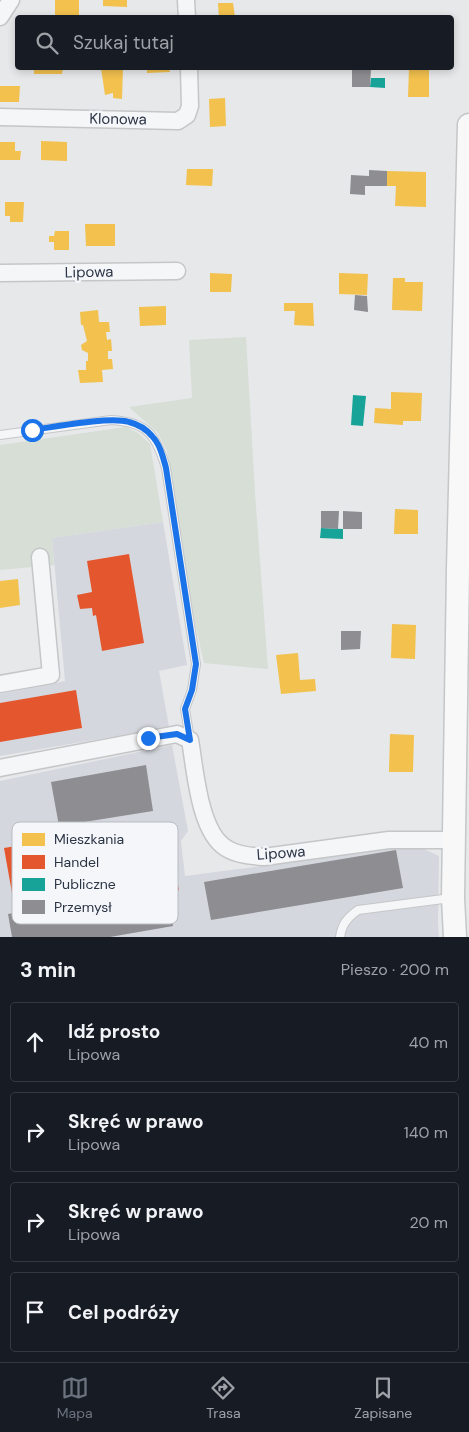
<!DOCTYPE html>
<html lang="pl">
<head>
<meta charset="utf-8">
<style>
  :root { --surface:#171b24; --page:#20242c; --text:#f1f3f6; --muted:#9ea1a6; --line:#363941; --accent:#6c737f }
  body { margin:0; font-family:"DM Sans",sans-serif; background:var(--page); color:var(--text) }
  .stop { position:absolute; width:15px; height:15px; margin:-11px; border:4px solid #1a73e8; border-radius:50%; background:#fff }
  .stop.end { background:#1a73e8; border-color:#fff; box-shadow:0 1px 5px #0008 }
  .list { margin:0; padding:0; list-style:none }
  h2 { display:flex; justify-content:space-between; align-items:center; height:65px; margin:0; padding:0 20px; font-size:21px }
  h2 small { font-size:16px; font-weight:400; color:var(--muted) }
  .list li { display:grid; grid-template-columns:32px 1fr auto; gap:15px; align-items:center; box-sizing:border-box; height:80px; margin:0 10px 10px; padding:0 10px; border:1px solid var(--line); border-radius:5px }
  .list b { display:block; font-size:19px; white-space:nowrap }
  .list p { margin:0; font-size:16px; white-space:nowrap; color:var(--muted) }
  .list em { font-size:16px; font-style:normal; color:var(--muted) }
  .icon { flex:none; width:28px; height:28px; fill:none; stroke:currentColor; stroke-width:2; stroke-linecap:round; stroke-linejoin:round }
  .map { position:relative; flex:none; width:469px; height:937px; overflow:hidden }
  .search { position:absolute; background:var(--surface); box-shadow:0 2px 8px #0003; left:15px; right:15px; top:15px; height:55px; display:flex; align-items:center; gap:12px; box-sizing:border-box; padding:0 18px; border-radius:5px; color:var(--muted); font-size:19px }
  .sheet { height:425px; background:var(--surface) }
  nav { display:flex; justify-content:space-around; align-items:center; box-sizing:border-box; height:70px; border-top:1px solid var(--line); background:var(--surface); font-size:14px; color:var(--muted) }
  nav a { display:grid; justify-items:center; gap:2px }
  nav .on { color:var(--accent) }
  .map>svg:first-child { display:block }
</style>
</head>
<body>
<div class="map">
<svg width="469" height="937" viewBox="0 0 469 937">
  <rect width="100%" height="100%" fill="#e6e8ea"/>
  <!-- built -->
  <path fill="#d4d7dd" d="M163,522L187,665L159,671L169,727L0,756V694L65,681L52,538Z
    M172,745L188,831L181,841L185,876L402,848L424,849L439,856L438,923L439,937H0V781Z"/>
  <!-- green -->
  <path fill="#d6ded6" d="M246,337L255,493L268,669L204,663L185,579L167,451L158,433L129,407L192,398L189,340Z
    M126,427L138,433L150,444L163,522L52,538L54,565L0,570V445Z"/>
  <!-- homes -->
  <path fill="#f2c14e" d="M55,0H79V18H55Z
    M103,0H127V7L103,6Z
    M218,3H233L235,17L219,18Z
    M34,68H63L62,74H34Z
    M101,68H123L122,99L113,98V93L105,95Z
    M147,68H169L170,72L147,73Z
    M409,68H429V97H408Z
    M0,86H20L19,102H0Z
    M225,98L226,126L210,127L209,99Z
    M41,141L67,142V161L41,160Z
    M0,142H15V151H21L20,160H0Z
    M187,169H213L212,186L186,185Z
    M387,171L426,172V207L395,206L396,186H387Z
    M5,202H24L23,222H10V216H5Z
    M85,224H115V246H86Z
    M55,231H69V250H54V242H49V236H54Z
    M210,273L232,274L231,292H210Z
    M339,273L368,274L367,295L339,294Z
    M393,278H405V282H423L422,311L392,310Z
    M284,303H313L314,326L294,325L295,311H284Z
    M166,306V325L140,326L139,307Z
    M98,310L99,322H109L110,332H106L107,340L111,339L112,351H108V359H112L113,369L102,370L103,382L80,383L78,370H86V361H88V353L82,350L81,345L87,341L83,325H81L80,312Z
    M391,392L422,393L421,421H403V425L374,423L375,408L391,409Z
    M395,509L418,510V534H394Z
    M18,579L20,605L0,608V581Z
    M392,624L416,625L415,659L391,658Z
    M298,653L300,680L315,679L316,691L281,694L276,655Z
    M390,734L414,735L413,772H389Z"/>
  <!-- shops -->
  <path fill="#e4572e" d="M129,554L144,643L102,651L96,615L93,616L92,608L80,609L77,595L92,592L87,561Z
    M76,690L82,728L0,742V703Z
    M99,832L107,877L12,893L4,848Z
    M178,885L179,890L167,893L166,887Z"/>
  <!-- public -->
  <path fill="#17a398" d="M371,78H385V88L370,87Z
    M353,395L366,396L363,426L351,425Z
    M321,528L343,529V539L320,538Z"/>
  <!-- industry -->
  <path fill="#8d8d92" d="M352,68H371L370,87H352Z
    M369,170L387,171V186H365V195L350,194L351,175L369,176Z
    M355,295L367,296L368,312L354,310Z
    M321,511H339L338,529L321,528Z
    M343,511L362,512V529H343Z
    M341,631H361L360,649L341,650Z
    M146,765L153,811L59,826L51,782Z
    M396,850L403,888L211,920L204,882Z
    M166,887L173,926L110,937H12L8,914Z"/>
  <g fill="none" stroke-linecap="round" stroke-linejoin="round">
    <!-- lane casing -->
    <g stroke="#c4c6c8" stroke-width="10">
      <path id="lane" d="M0,435L111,420C147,422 156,434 166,468L196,664L192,690L185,709L190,740
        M340,937C342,924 347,918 358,910L451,898"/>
    </g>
    <!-- street casing -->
    <g stroke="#c4c6c8" stroke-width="19">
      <path id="street" d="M186,0L187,18
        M0,17L11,0
        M0,117L178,121L187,115L190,106L189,68
        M0,273L177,271
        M0,684L51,675L40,557
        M0,768L177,734L190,740C195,768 199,832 226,848C237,855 251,856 264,857L389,840H454"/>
    </g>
    <!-- secondary casing -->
    <g stroke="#c4c6c8" stroke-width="25">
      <path id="secondary" d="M455,937L453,898L458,569L469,125"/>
    </g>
    <!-- lane -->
    <use href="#lane" stroke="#f5f6f7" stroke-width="8"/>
    <!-- street -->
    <use href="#street" stroke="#f5f6f7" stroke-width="16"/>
    <!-- secondary -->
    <use href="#secondary" stroke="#f8f8f8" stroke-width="22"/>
  </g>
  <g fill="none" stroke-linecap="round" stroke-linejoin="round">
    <!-- route -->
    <path stroke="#1a73e8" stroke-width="6" d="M32,430C54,427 110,416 129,422C137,424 146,429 152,436C160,444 163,457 166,468L196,664L192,690L185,709L190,740L177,734L148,738"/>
  </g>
  <g text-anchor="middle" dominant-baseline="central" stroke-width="5" stroke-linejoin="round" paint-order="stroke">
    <!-- street labels -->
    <g font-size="15" fill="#2b3445" stroke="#f4f6f9">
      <text transform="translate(118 119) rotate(1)">Klonowa</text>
      <text transform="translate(89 272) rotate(-1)">Lipowa</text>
      <text transform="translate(281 853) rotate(-4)">Lipowa</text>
    </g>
  </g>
  <!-- legend -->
  <rect x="12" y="822" width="166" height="102" rx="8" fill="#f4f6f9" stroke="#b8bcc3" stroke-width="1"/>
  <rect x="22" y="833" width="23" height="13" fill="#f2c14e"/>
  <rect x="22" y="855" width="23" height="14" fill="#e4572e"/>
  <rect x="22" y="878" width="23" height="13" fill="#17a398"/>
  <rect x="22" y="900" width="23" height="14" fill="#8d8d92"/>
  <g font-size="14" fill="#2b3445">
    <text x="54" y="844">Mieszkania</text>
    <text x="54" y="867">Handel</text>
    <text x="54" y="889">Publiczne</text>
    <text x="54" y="912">Przemysł</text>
  </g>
</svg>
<div class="stop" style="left:32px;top:430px"></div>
<div class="stop end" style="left:148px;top:738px"></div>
<div class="search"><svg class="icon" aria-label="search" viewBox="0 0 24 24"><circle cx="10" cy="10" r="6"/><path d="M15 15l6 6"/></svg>Szukaj tutaj</div>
</div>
<section class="sheet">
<h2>3 min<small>Pieszo · 200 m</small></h2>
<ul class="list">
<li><svg class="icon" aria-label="ahead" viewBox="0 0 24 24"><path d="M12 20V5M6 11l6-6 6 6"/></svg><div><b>Idź prosto</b><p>Lipowa</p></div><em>40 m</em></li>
<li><svg class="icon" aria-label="right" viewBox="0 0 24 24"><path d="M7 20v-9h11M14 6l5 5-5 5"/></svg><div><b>Skręć w prawo</b><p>Lipowa</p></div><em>140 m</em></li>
<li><svg class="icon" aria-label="right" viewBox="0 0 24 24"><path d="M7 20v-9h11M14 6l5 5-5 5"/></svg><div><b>Skręć w prawo</b><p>Lipowa</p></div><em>20 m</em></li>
<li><svg class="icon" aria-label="arrive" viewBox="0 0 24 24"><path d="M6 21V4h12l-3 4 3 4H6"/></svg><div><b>Cel podróży</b></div></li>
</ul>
</section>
<nav>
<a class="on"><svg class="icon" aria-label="map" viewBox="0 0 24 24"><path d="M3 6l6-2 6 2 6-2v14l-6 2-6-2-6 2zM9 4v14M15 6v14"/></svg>Mapa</a>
<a><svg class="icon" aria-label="directions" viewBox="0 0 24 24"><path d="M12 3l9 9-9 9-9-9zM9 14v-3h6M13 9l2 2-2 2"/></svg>Trasa</a>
<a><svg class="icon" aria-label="saved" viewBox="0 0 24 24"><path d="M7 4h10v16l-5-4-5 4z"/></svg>Zapisane</a>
</nav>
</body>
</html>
